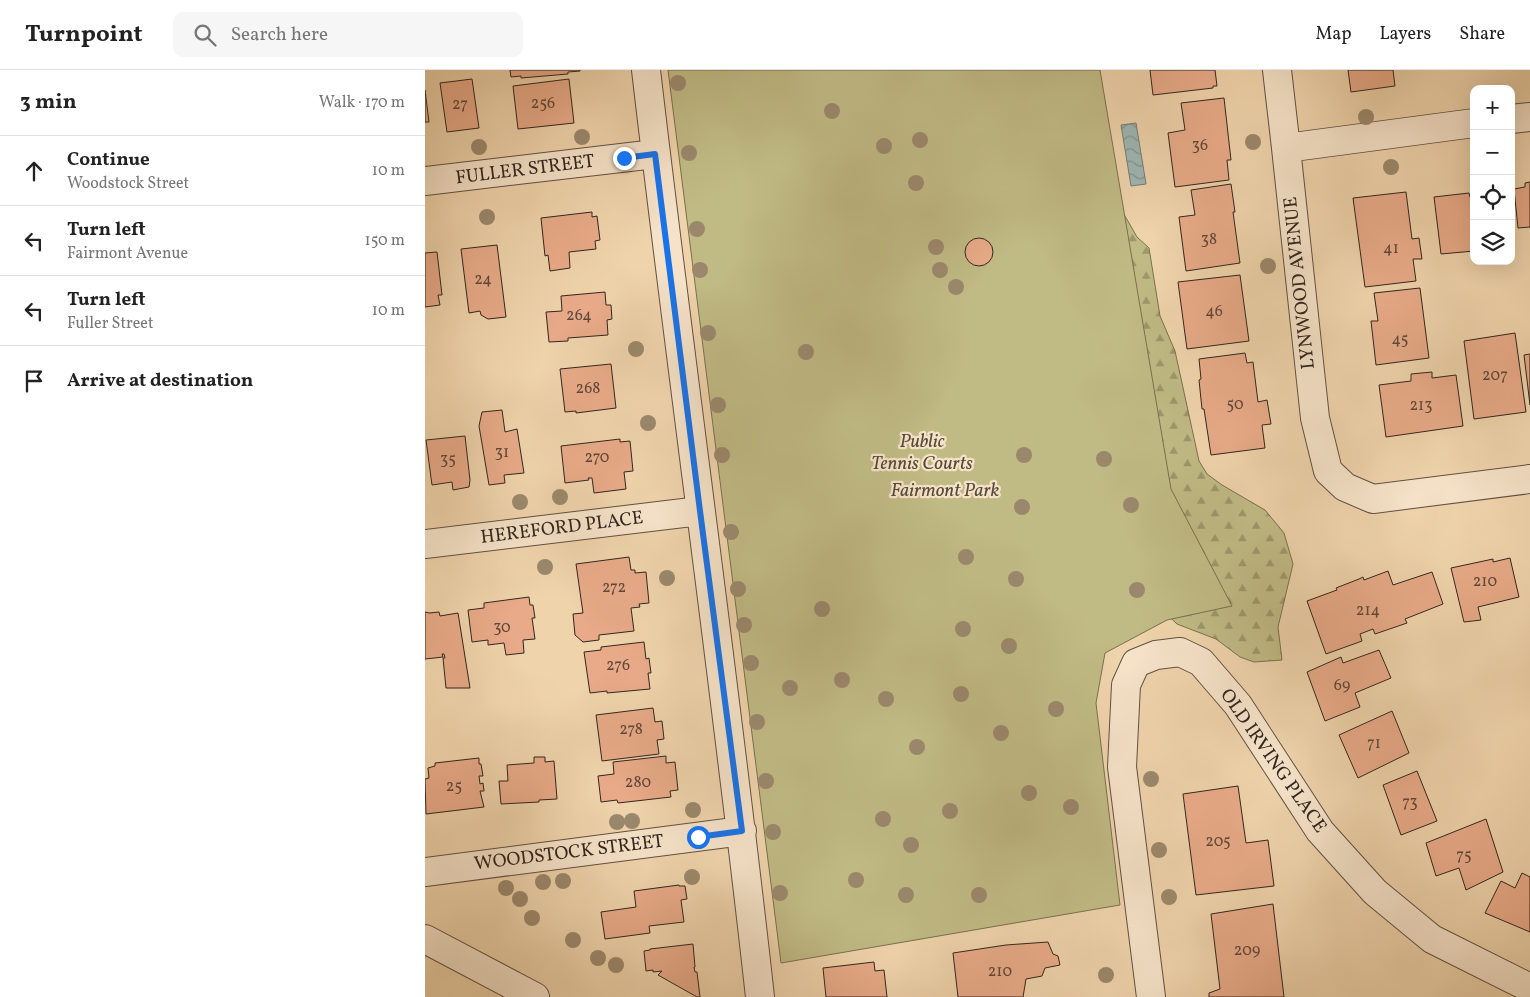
<!DOCTYPE html>
<html lang="en">
<head>
<meta charset="utf-8">
<style>
  :root { --surface:#fff; --page:#f6f6f6; --text:#222; --muted:#767676; --line:#e0e0e0 }
  body { margin:0; font-family:Vollkorn,serif; background:var(--page); color:var(--text) }
  .controls { position:absolute; right:15px; top:15px; display:grid; overflow:hidden; border-radius:10px; box-shadow:0 5px 20px #0002 }
  .controls button { width:45px; height:45px; display:grid; place-items:center; padding:0; border:0; border-bottom:1px solid var(--line); background:var(--surface); color:var(--text); font:25px sans-serif }
  .stop { position:absolute; width:15px; height:15px; margin:-11px; border:4px solid #1a73e8; border-radius:50%; background:#fff }
  .stop.end { background:#1a73e8; border-color:#fff; box-shadow:0 1px 5px #0008 }
  .list { margin:0; padding:0; list-style:none }
  h2 { display:flex; justify-content:space-between; align-items:center; height:65px; margin:0; padding:0 20px; font-size:21px }
  h2 small { font-size:16px; font-weight:400; color:var(--muted) }
  .list li { display:grid; grid-template-columns:32px 1fr auto; gap:15px; align-items:center; box-sizing:border-box; height:70px; padding:0 20px; border-top:1px solid var(--line) }
  .list b { display:block; font-size:19px; white-space:nowrap }
  .list p { margin:0; font-size:16px; white-space:nowrap; color:var(--muted) }
  .list em { font-size:16px; font-style:normal; color:var(--muted) }
  .icon { flex:none; width:28px; height:28px; fill:none; stroke:currentColor; stroke-width:2; stroke-linecap:round; stroke-linejoin:round }
  .map { position:relative; flex:none; width:1105px; height:927px; overflow:hidden }
  header { display:flex; align-items:center; gap:30px; box-sizing:border-box; height:70px; padding:0 25px; background:var(--surface); border-bottom:1px solid var(--line) }
  header strong { font-size:24px }
  nav { display:flex; gap:28px; margin-inline-start:auto; font-size:18px }
  .search { width:350px; height:45px; background:var(--page); display:flex; align-items:center; gap:12px; box-sizing:border-box; padding:0 18px; border-radius:10px; color:var(--muted); font-size:19px }
  main { display:flex }
  aside { flex:1; background:var(--surface) }
  .map>svg:first-child { display:block }
</style>
</head>
<body>
<header>
<strong>Turnpoint</strong>
<div class="search"><svg class="icon" aria-label="search" viewBox="0 0 24 24"><circle cx="10" cy="10" r="6"/><path d="M15 15l6 6"/></svg>Search here</div>
<nav><a>Map</a><a>Layers</a><a>Share</a></nav>
</header>
<main>
<aside>
<h2>3 min<small>Walk · 170 m</small></h2>
<ul class="list">
<li><svg class="icon" aria-label="ahead" viewBox="0 0 24 24"><path d="M12 20V5M6 11l6-6 6 6"/></svg><div><b>Continue</b><p>Woodstock Street</p></div><em>10 m</em></li>
<li><svg class="icon" aria-label="left" viewBox="0 0 24 24"><path d="M17 20v-9H6M10 6l-5 5 5 5"/></svg><div><b>Turn left</b><p>Fairmont Avenue</p></div><em>150 m</em></li>
<li><svg class="icon" aria-label="left" viewBox="0 0 24 24"><path d="M17 20v-9H6M10 6l-5 5 5 5"/></svg><div><b>Turn left</b><p>Fuller Street</p></div><em>10 m</em></li>
<li><svg class="icon" aria-label="arrive" viewBox="0 0 24 24"><path d="M6 21V4h12l-3 4 3 4H6"/></svg><div><b>Arrive at destination</b></div></li>
</ul>
</aside>
<div class="map">
<svg width="1105" height="927" viewBox="0 0 1105 927">
  <defs>
    <pattern id="forest-firs" width="22" height="20" patternUnits="userSpaceOnUse" patternTransform="scale(1.25)"><rect width="22" height="20" fill="#c0ba84"/><path d="M5 1l3.5 6h-7zM16 11l3.5 6h-7z" fill="#9d976c"/></pattern>
    <pattern id="water-waves" width="16" height="10" patternUnits="userSpaceOnUse" patternTransform="scale(1.25)"><rect width="16" height="10" fill="#9db6b3"/><path d="M0 5q4-4 8 0t8 0" fill="none" stroke="#819491"/></pattern>
  </defs>
  <rect width="100%" height="100%" fill="#efd3ab"/>
  <filter id="stains"><feTurbulence type="fractalNoise" baseFrequency=".004" numOctaves="4"/><feColorMatrix values="0 0 0 0 .2 0 0 0 0 .09 0 0 0 0 .02 0 0 0 .5 -.17"/></filter>
  <radialGradient id="worn" r=".72"><stop offset=".6" stop-color="#630" stop-opacity="0"/><stop offset="1" stop-color="#630" stop-opacity=".3"/></radialGradient>
  <!-- forest -->
  <path fill="url(#forest-firs)" stroke="#797052" d="M688,125L712,167L724,178L735,246L750,281L774,391L782,404L797,415L840,440L859,463L868,494L853,557L857,590L829,592L815,587L791,569L752,554L730,533Z"/>
  <!-- park -->
  <path fill="#c0ba84" stroke="#797052" d="M243,0H675L746,419L807,536L742,550L680,583L671,633L695,835L356,893Z"/>
  <!-- water -->
  <path fill="url(#water-waves)" stroke="#727c78" d="M711,53L721,114L706,116L696,55Z"/>
  <!-- building -->
  <path fill="#e8aa88" stroke="#322620" d="M85,0H155V1L143,2V4L96,8V6L86,7Z
    M725,0H790L792,16H788V18L728,25Z
    M923,0H968L970,16L926,22Z
    M47,9L54,58L22,62L15,13Z
    M144,9L149,53L93,59L88,16Z
    M0,20L4,52H0Z
    M799,28L806,90H802L804,110L750,117L743,63L760,60L756,33Z
    M1105,112V157L1093,158L1089,119L1100,117V113Z
    M806,114L810,142H808L815,193L761,201L754,147L770,145L766,120Z
    M981,122L987,169L994,168L997,189H988L991,211L940,217L928,128Z
    M1044,123L1045,127L1049,126V181L1016,184L1009,127Z
    M167,142V147L172,146L175,170L170,171L171,179L144,182L145,198L125,201L123,185L120,186L116,148Z
    M540 182a14 14 0 1 1 28 0a14 14 0 1 1-28 0Z
    M72,175L81,247L63,249L56,245L55,241L44,243L36,179Z
    M12,182L17,225H13L15,235L0,237V183Z
    M815,205L824,271L762,279L753,212Z
    M995,218L1004,288L951,295L946,251H953L949,223Z
    M180,222L181,235H186L187,249L182,250L183,265L143,268V271L124,272L121,242L137,241L136,226Z
    M1090,263L1101,342L1049,349L1039,271Z
    M820,283L822,293L828,292L833,332L842,330L846,354L837,355L840,378L786,385L779,339H777L774,310L776,309L774,289Z
    M1105,284V335L1099,285Z
    M186,294L191,338L151,343V341L140,342L135,299Z
    M1007,302V308L1031,305L1038,356L961,367L954,315L986,311V304Z
    M77,340L80,362L92,359L99,403L79,405L80,413L64,415L54,356L57,342Z
    M40,366L45,410L44,417L28,420L27,412L7,415L1,370Z
    M195,369V372L205,371L208,401L199,402L201,419L169,423L167,408H163L164,410L140,413L136,376Z
    M204,487L206,500H210V503L221,502L224,533L214,534L215,537L206,538L209,561L174,565V570L158,572L150,565L148,544L158,543L151,494Z
    M1085,488L1094,527L1053,537L1056,550L1039,552L1026,498L1068,489V492Z
    M963,501L968,515L1007,502L1018,534L980,549L982,553L950,564L948,559L935,564L937,571L901,584L882,531L912,520L911,518L934,509L938,507L939,510Z
    M104,527L105,535H108L110,548H107L110,569L98,570L99,583L81,585L79,573L63,575V570L47,572L43,540L59,538V533Z
    M0,542L4,543L14,542L15,546L33,543L45,618H21L18,588H20L19,584H17L18,587L0,589Z
    M219,572L221,589L224,588L226,603H223L225,619L182,623V621L165,623L159,582L176,580V577Z
    M954,580L966,608L930,623L935,637L900,651L882,602L916,587L918,593Z
    M228,638L230,652L237,651L239,669L232,670L234,684L177,691L171,645Z
    M967,641L984,683L933,708L914,665Z
    M241,686V693L250,692L253,720L245,721L246,727L193,733L192,730L176,732L173,706L189,704L188,692Z
    M109,687H120V692L129,691L132,729L114,730V732L76,734L74,711H83L82,695L109,693Z
    M54,688V694H56L58,706H54L55,714L58,713L59,721H55L59,737L1,744L0,709L4,708L3,698L10,696V693Z
    M992,701L1012,751L976,765L958,715Z
    M813,716L821,773L843,770L849,816L771,825L758,724Z
    M1061,749L1078,802L1041,820L1034,798L1011,806L1001,773Z
    M1097,803L1105,807V862L1060,843L1076,811L1090,818Z
    M254,815V816H260L262,829L256,830L259,852L224,856L225,863L180,869L176,842L211,837L209,821Z
    M848,834L859,927H784V923L795,919L786,844Z
    M623,872L628,884L633,886L635,895L620,898L617,906L601,909L598,927H533L528,883L581,875Z
    M268,874L270,897H269L270,902H272L275,927H272L233,905L237,901L228,902V900L221,901L219,881L225,880V879Z
    M449,892L450,901L459,900L462,927H401L398,898Z"/>
  <g fill="none" stroke-linecap="round" stroke-linejoin="round">
    <!-- minor casing -->
    <g stroke="#615143" stroke-width="30">
      <path id="minor" d="M221,0C257,309 301,618 335,927
        M852,0L861,78L890,348L903,401L920,417L948,429L1105,409
        M1086,49L1105,47
        M861,78L1049,53
        M0,111L230,84
        M0,474L275,441
        M0,802L317,761
        M0,869L110,927
        M726,927L697,697L701,615L711,593L731,585L755,582L776,592L813,635L895,761L950,822L1007,869L1105,918"/>
    </g>
    <!-- minor -->
    <use href="#minor" stroke="#f5e2c8" stroke-width="28"/>
  </g>
  <!-- trees -->
  <g fill="#9b886c">
    <circle cx="253" cy="13" r="8"/>
    <circle cx="407" cy="41" r="8"/>
    <circle cx="941" cy="47" r="8"/>
    <circle cx="157" cy="67" r="8"/>
    <circle cx="495" cy="70" r="8"/>
    <circle cx="828" cy="72" r="8"/>
    <circle cx="459" cy="76" r="8"/>
    <circle cx="54" cy="77" r="8"/>
    <circle cx="264" cy="83" r="8"/>
    <circle cx="966" cy="97" r="8"/>
    <circle cx="491" cy="113" r="8"/>
    <circle cx="62" cy="147" r="8"/>
    <circle cx="272" cy="159" r="8"/>
    <circle cx="511" cy="177" r="8"/>
    <circle cx="843" cy="196" r="8"/>
    <circle cx="275" cy="200" r="8"/>
    <circle cx="515" cy="200" r="8"/>
    <circle cx="531" cy="217" r="8"/>
    <circle cx="283" cy="263" r="8"/>
    <circle cx="211" cy="279" r="8"/>
    <circle cx="381" cy="282" r="8"/>
    <circle cx="293" cy="335" r="8"/>
    <circle cx="223" cy="353" r="8"/>
    <circle cx="297" cy="385" r="8"/>
    <circle cx="599" cy="385" r="8"/>
    <circle cx="679" cy="389" r="8"/>
    <circle cx="135" cy="427" r="8"/>
    <circle cx="95" cy="432" r="8"/>
    <circle cx="706" cy="435" r="8"/>
    <circle cx="597" cy="437" r="8"/>
    <circle cx="306" cy="462" r="8"/>
    <circle cx="541" cy="487" r="8"/>
    <circle cx="120" cy="497" r="8"/>
    <circle cx="242" cy="508" r="8"/>
    <circle cx="591" cy="509" r="8"/>
    <circle cx="313" cy="519" r="8"/>
    <circle cx="712" cy="520" r="8"/>
    <circle cx="397" cy="539" r="8"/>
    <circle cx="319" cy="555" r="8"/>
    <circle cx="538" cy="559" r="8"/>
    <circle cx="584" cy="576" r="8"/>
    <circle cx="326" cy="593" r="8"/>
    <circle cx="417" cy="610" r="8"/>
    <circle cx="365" cy="618" r="8"/>
    <circle cx="536" cy="624" r="8"/>
    <circle cx="461" cy="629" r="8"/>
    <circle cx="631" cy="639" r="8"/>
    <circle cx="332" cy="652" r="8"/>
    <circle cx="576" cy="663" r="8"/>
    <circle cx="492" cy="677" r="8"/>
    <circle cx="726" cy="709" r="8"/>
    <circle cx="341" cy="711" r="8"/>
    <circle cx="604" cy="723" r="8"/>
    <circle cx="646" cy="737" r="8"/>
    <circle cx="268" cy="740" r="8"/>
    <circle cx="525" cy="741" r="8"/>
    <circle cx="458" cy="749" r="8"/>
    <circle cx="207" cy="751" r="8"/>
    <circle cx="192" cy="752" r="8"/>
    <circle cx="348" cy="762" r="8"/>
    <circle cx="486" cy="775" r="8"/>
    <circle cx="734" cy="780" r="8"/>
    <circle cx="267" cy="807" r="8"/>
    <circle cx="431" cy="810" r="8"/>
    <circle cx="138" cy="811" r="8"/>
    <circle cx="118" cy="812" r="8"/>
    <circle cx="81" cy="818" r="8"/>
    <circle cx="355" cy="823" r="8"/>
    <circle cx="481" cy="825" r="8"/>
    <circle cx="554" cy="825" r="8"/>
    <circle cx="744" cy="827" r="8"/>
    <circle cx="95" cy="829" r="8"/>
    <circle cx="107" cy="848" r="8"/>
    <circle cx="148" cy="870" r="8"/>
    <circle cx="173" cy="888" r="8"/>
    <circle cx="191" cy="895" r="8"/>
    <circle cx="681" cy="905" r="8"/>
  </g>
  <g fill="none" stroke-linecap="round" stroke-linejoin="round">
    <!-- route -->
    <path stroke="#1a73e8" stroke-width="6" d="M199,88L230,84L275,441L317,761L273,767"/>
  </g>
  <g text-anchor="middle" dominant-baseline="central" stroke-width="4.5" stroke-linejoin="round" paint-order="stroke">
    <!-- number labels -->
    <g font-size="16" fill="#60473a">
      <text x="118" y="34">256</text>
      <text x="35" y="35">27</text>
      <text x="775" y="76">36</text>
      <text x="784" y="170">38</text>
      <text x="966" y="179">41</text>
      <text x="58" y="210">24</text>
      <text x="789" y="242">46</text>
      <text x="154" y="246">264</text>
      <text x="975" y="270">45</text>
      <text x="1070" y="306">207</text>
      <text x="163" y="319">268</text>
      <text x="810" y="335">50</text>
      <text x="996" y="336">213</text>
      <text x="77" y="383">31</text>
      <text x="172" y="388">270</text>
      <text x="23" y="390">35</text>
      <text x="1060" y="512">210</text>
      <text x="189" y="518">272</text>
      <text x="943" y="541">214</text>
      <text x="77" y="558">30</text>
      <text x="193" y="596">276</text>
      <text x="917" y="616">69</text>
      <text x="206" y="660">278</text>
      <text x="949" y="674">71</text>
      <text x="213" y="713">280</text>
      <text x="29" y="717">25</text>
      <text x="985" y="733">73</text>
      <text x="793" y="772">205</text>
      <text x="1039" y="786">75</text>
      <text x="822" y="881">209</text>
      <text x="575" y="902">210</text>
    </g>
    <!-- street labels -->
    <g font-size="19" fill="#322620" stroke="#f5e2c8">
      <text transform="translate(100 100) rotate(-7)">FULLER STREET</text>
      <text transform="translate(875 213) rotate(-96)">LYNWOOD AVENUE</text>
      <text transform="translate(137 458) rotate(-7)">HEREFORD PLACE</text>
      <text transform="translate(848 691) rotate(55)">OLD IRVING PLACE</text>
      <text transform="translate(144 783) rotate(-7)">WOODSTOCK STREET</text>
    </g>
    <!-- park labels -->
    <g font-size="19" font-style="italic" fill="#564b39" stroke="#f5e2c8">
      <text x="497" y="372">Public<tspan x="497" dy="22">Tennis Courts</tspan></text>
      <text x="520" y="421">Fairmont Park</text>
    </g>
  </g>
  <rect width="100%" height="100%" filter="url(#stains)"/>
  <rect width="100%" height="100%" fill="url(#worn)"/>
</svg>
<div class="controls">
<button>+</button>
<button>−</button>
<button><svg class="icon" aria-label="locate" viewBox="0 0 24 24"><circle cx="12" cy="12" r="6"/><path d="M12 2v4M12 18v4M2 12h4M18 12h4"/></svg></button>
<button><svg class="icon" aria-label="layers" viewBox="0 0 24 24"><path d="M12 4l9 5-9 5-9-5zM3 14l9 5 9-5"/></svg></button>
</div>
<div class="stop" style="left:273px;top:767px"></div>
<div class="stop end" style="left:199px;top:88px"></div>
</div>
</main>
</body>
</html>
